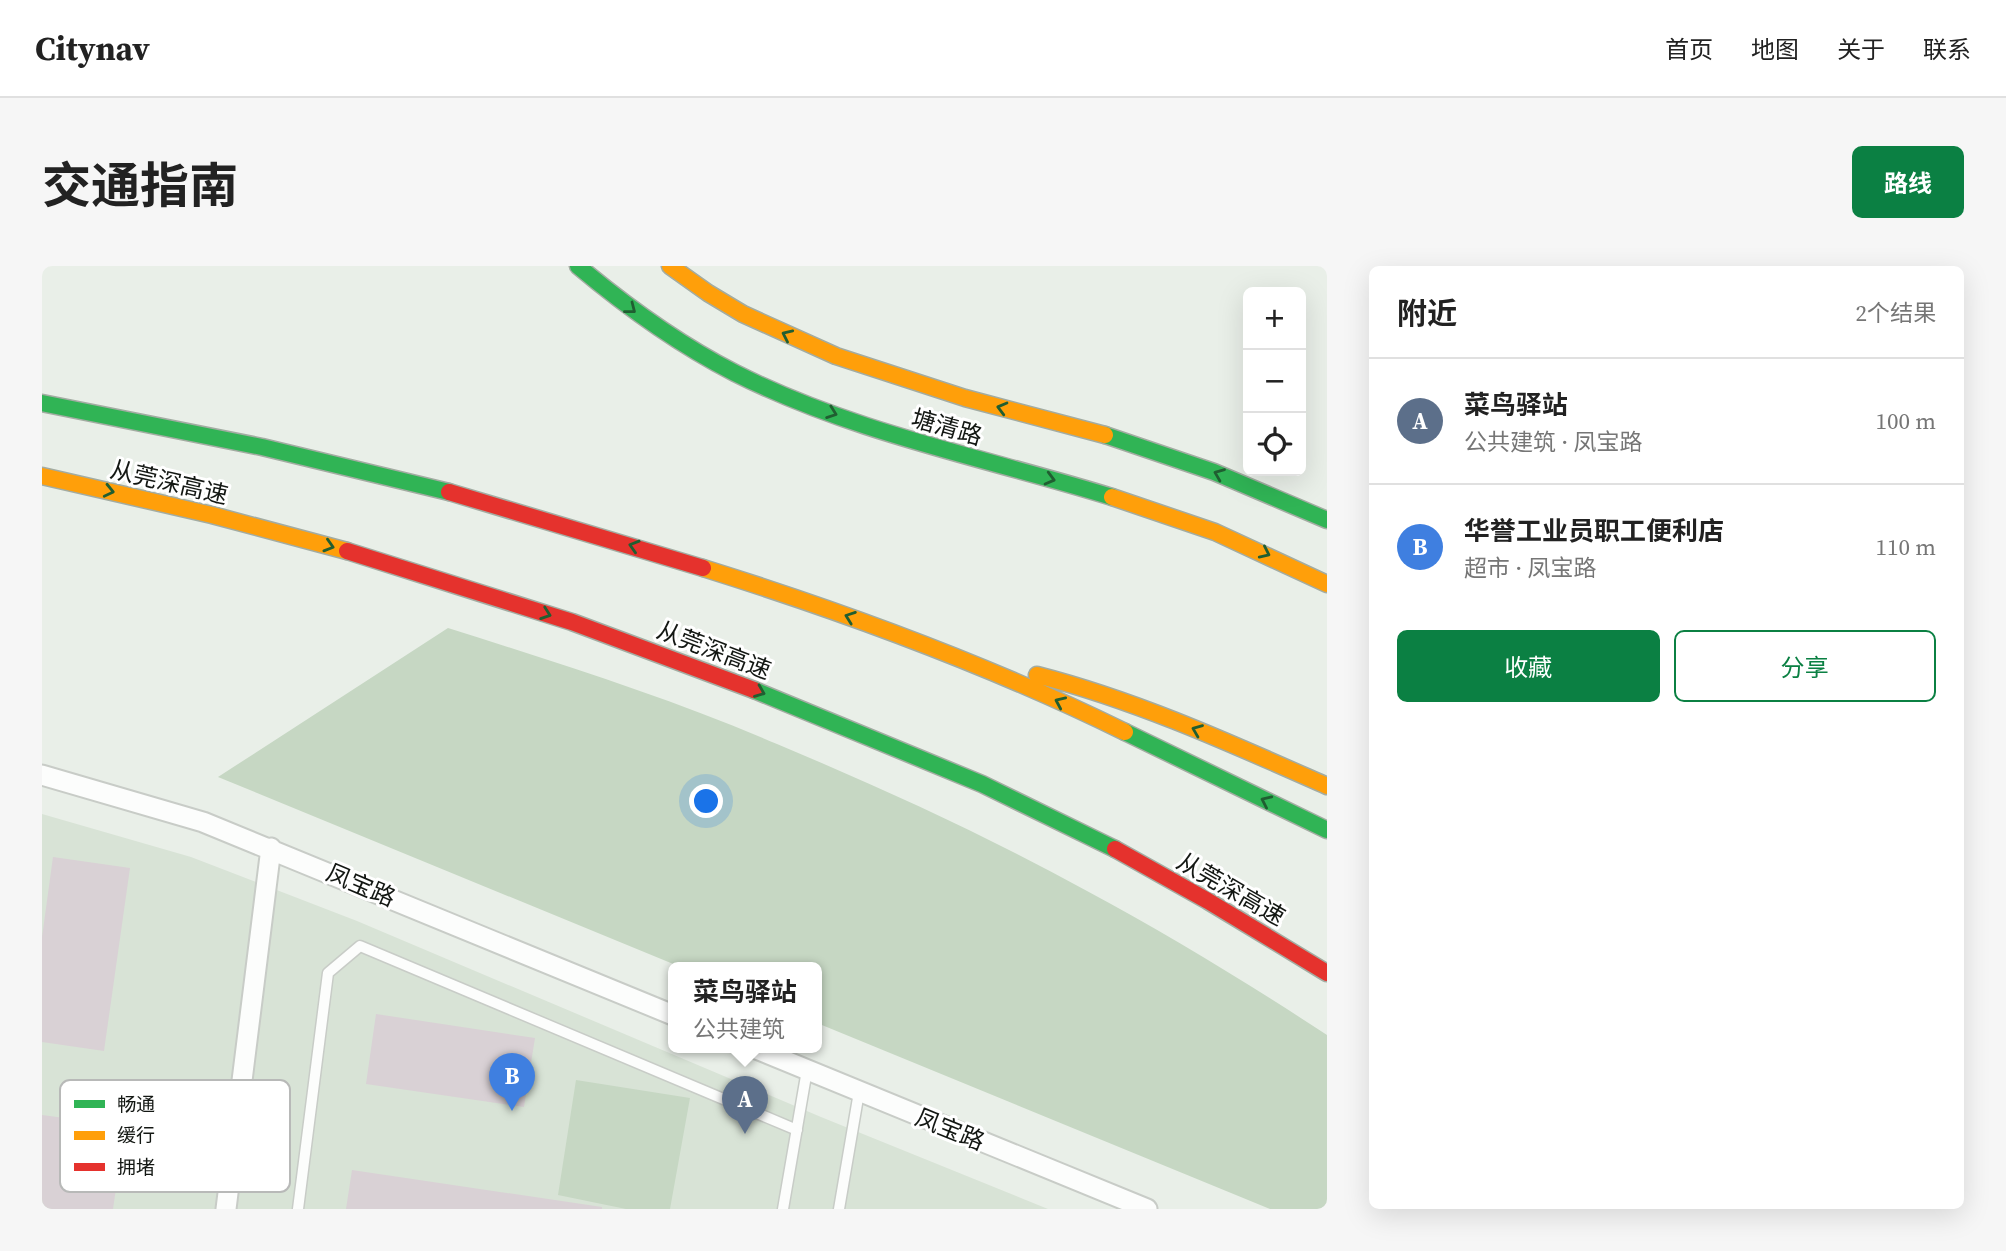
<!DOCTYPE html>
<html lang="zh">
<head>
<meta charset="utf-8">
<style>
  :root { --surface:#fff; --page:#f6f6f6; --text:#222; --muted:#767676; --line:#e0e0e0; --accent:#0b8043 }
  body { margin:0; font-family:"Source Serif 4","Noto Sans SC",serif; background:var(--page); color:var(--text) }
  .controls { position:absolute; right:21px; top:21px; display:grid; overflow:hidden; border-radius:10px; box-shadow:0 7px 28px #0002 }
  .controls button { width:63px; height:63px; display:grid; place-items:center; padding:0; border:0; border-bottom:2px solid var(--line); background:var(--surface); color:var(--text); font:35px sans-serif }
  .you { position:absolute; left:665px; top:536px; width:24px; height:24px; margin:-18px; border:5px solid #fff; border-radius:50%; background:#1a73e8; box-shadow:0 0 0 10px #1a73e833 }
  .badge { display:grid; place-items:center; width:46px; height:46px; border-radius:50%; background:var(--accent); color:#fff; font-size:23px; font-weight:700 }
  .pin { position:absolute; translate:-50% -58px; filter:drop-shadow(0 2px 4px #0008) }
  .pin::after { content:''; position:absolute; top:37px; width:24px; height:21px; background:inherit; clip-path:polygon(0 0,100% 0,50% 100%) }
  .popup { position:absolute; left:626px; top:696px; width:154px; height:91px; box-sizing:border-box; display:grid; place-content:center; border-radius:10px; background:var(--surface); filter:drop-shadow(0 2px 5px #0005); font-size:23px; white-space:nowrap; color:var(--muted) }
  .popup b { font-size:26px; color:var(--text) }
  .popup::after { content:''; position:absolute; left:50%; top:100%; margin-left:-14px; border:14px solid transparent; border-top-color:var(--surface) }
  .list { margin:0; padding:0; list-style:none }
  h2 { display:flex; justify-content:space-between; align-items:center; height:91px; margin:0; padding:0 28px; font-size:30px }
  h2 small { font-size:23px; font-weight:400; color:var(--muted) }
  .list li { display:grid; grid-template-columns:46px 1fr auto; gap:21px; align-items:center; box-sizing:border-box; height:126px; padding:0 28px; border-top:2px solid var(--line) }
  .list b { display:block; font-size:26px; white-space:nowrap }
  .list p { margin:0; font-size:23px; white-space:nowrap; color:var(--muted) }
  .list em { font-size:23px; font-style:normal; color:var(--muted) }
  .actions { display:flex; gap:14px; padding:21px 28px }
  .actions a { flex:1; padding:16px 0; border:2px solid var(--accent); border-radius:10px; text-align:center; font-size:24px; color:var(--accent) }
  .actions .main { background:var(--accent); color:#fff }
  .icon { flex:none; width:38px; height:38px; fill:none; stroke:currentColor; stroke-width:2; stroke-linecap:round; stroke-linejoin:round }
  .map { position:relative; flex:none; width:1285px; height:943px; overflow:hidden; border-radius:10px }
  header { display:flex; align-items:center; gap:42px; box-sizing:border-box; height:98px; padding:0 35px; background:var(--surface); border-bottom:2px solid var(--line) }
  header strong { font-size:33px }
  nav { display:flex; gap:38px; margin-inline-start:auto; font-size:24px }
  .intro { display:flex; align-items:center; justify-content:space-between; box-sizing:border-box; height:168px; padding:0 42px }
  h1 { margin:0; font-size:49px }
  .button { padding:18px 32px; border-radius:10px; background:var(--accent); color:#fff; font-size:24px; font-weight:700 }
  main { display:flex; gap:42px; padding:0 42px }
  aside { flex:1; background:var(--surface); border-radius:10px; box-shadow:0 7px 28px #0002 }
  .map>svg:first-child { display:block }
</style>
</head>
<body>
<header>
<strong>Citynav</strong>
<nav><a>首页</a><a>地图</a><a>关于</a><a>联系</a></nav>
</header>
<div class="intro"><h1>交通指南</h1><a class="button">路线</a></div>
<main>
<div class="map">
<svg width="1285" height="943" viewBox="0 0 1285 943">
  <rect width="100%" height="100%" fill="#e9efe8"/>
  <!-- built -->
  <path fill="#d8e3d6" d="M0,548L149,591L315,655L779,851L1006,943H0Z"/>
  <!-- green -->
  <path fill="#c6d7c3" d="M406,362C517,397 628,432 735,478C840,522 945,570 1045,625C1127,669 1207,718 1285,769V943H1228L775,757V702H641L176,511Z
    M534,814L648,832L628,943H584L516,929Z"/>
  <!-- building -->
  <path fill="#d9d1d5" d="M11,591L88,602L62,785L0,776V671Z
    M334,748L493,772L482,841L324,818Z
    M0,849L83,860L71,943H0Z
    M310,904L560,941V943H304Z"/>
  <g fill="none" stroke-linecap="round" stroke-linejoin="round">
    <!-- lane casing -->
    <g stroke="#c8ccc7" stroke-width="13">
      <path id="lane" d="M256,943L286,707L318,680L755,864
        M741,943L765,804
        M797,943L817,826"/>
    </g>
    <!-- street casing -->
    <g stroke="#c8ccc7" stroke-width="23">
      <path id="street" d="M0,509L161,556L631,749
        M712,782L1105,943
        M184,943L229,582"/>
    </g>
    <!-- fast casing -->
    <g stroke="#a3aca2" stroke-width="19">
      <path id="fast" d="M536,0C585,41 636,78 693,107C812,167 944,192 1070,231
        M0,137L220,181L407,226
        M1063,169L1172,206L1285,254
        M712,424L940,518L1073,583
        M1083,466L1285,564"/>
    </g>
    <!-- slow casing -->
    <g stroke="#a3aca2" stroke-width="19">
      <path id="slow" d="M628,0L666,27L701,48L794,90L923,132L1063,169
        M0,210L170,249L305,285
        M1070,231L1173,266L1285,318
        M661,302C805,347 947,399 1083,466
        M995,409C1096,435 1190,478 1285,520"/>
    </g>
    <!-- jam casing -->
    <g stroke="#a3aca2" stroke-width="19">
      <path id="jam" d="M407,226L661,302
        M305,285L530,356L712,424
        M1073,583L1166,635L1285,707"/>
    </g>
    <!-- lane -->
    <use href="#lane" stroke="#fcfdfc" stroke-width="10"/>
    <!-- street -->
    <use href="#street" stroke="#fcfdfc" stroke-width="19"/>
    <!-- fast -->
    <use href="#fast" stroke="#30b455" stroke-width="16"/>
    <!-- slow -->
    <use href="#slow" stroke="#ff9f0a" stroke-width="16"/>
    <!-- jam -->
    <use href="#jam" stroke="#e5322d" stroke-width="16"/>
  </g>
  <!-- one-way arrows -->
  <defs><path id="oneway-chevron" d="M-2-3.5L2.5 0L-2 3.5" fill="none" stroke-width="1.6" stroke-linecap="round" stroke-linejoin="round" transform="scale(1.75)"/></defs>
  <g stroke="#205e31">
    <use href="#oneway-chevron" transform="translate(589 43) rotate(38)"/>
    <use href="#oneway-chevron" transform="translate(745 69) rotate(-155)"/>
    <use href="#oneway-chevron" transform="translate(960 142) rotate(-165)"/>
    <use href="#oneway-chevron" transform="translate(790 147) rotate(20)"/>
    <use href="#oneway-chevron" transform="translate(1177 208) rotate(-158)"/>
    <use href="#oneway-chevron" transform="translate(1008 213) rotate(15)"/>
    <use href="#oneway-chevron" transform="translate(67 225) rotate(13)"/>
    <use href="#oneway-chevron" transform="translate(287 280) rotate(17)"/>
    <use href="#oneway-chevron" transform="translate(592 280) rotate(-163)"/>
    <use href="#oneway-chevron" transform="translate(1223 287) rotate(25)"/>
    <use href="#oneway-chevron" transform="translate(504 348) rotate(19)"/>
    <use href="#oneway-chevron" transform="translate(808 351) rotate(-160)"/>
    <use href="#oneway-chevron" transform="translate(718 426) rotate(22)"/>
    <use href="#oneway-chevron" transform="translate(1018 436) rotate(-156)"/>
    <use href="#oneway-chevron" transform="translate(1155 464) rotate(-158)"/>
    <use href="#oneway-chevron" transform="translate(1224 535) rotate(-155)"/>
  </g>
  <g text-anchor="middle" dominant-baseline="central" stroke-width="6" stroke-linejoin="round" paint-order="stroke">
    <!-- street labels -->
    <g font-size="24" fill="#131713" stroke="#fff">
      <text transform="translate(905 161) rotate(16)">塘清路</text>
      <text transform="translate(127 216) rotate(13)">从莞深高速</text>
      <text transform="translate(672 384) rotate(21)">从莞深高速</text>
      <text transform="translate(319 619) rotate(23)">凤宝路</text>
      <text transform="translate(1189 623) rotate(30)">从莞深高速</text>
      <text transform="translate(908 863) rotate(22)">凤宝路</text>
    </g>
  </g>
  <!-- legend -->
  <rect x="18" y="814" width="230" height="112" rx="10" fill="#fff" stroke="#b8b9b8" stroke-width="2"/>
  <rect x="32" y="834" width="31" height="8" fill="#30b455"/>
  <rect x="32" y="865" width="31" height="9" fill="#ff9f0a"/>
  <rect x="32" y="897" width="31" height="8" fill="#e5322d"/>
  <g font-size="19" fill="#131713">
    <text x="75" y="845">畅通</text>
    <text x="75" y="876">缓行</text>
    <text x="75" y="908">拥堵</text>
  </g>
</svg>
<div class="controls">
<button>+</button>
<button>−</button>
<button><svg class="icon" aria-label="locate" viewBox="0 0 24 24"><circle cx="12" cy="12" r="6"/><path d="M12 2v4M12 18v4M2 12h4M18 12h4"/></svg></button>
</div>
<div class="you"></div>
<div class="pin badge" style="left:703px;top:868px;background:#5c6f8a">A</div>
<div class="popup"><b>菜鸟驿站</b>公共建筑</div>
<div class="pin badge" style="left:470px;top:845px;background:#3f7fe0">B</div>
</div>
<aside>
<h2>附近<small>2个结果</small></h2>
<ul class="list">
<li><span class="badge" style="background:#5c6f8a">A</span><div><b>菜鸟驿站</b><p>公共建筑 · 凤宝路</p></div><em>100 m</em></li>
<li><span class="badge" style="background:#3f7fe0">B</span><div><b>华誉工业员职工便利店</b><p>超市 · 凤宝路</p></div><em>110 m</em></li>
</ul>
<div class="actions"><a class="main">收藏</a><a>分享</a></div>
</aside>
</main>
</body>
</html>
